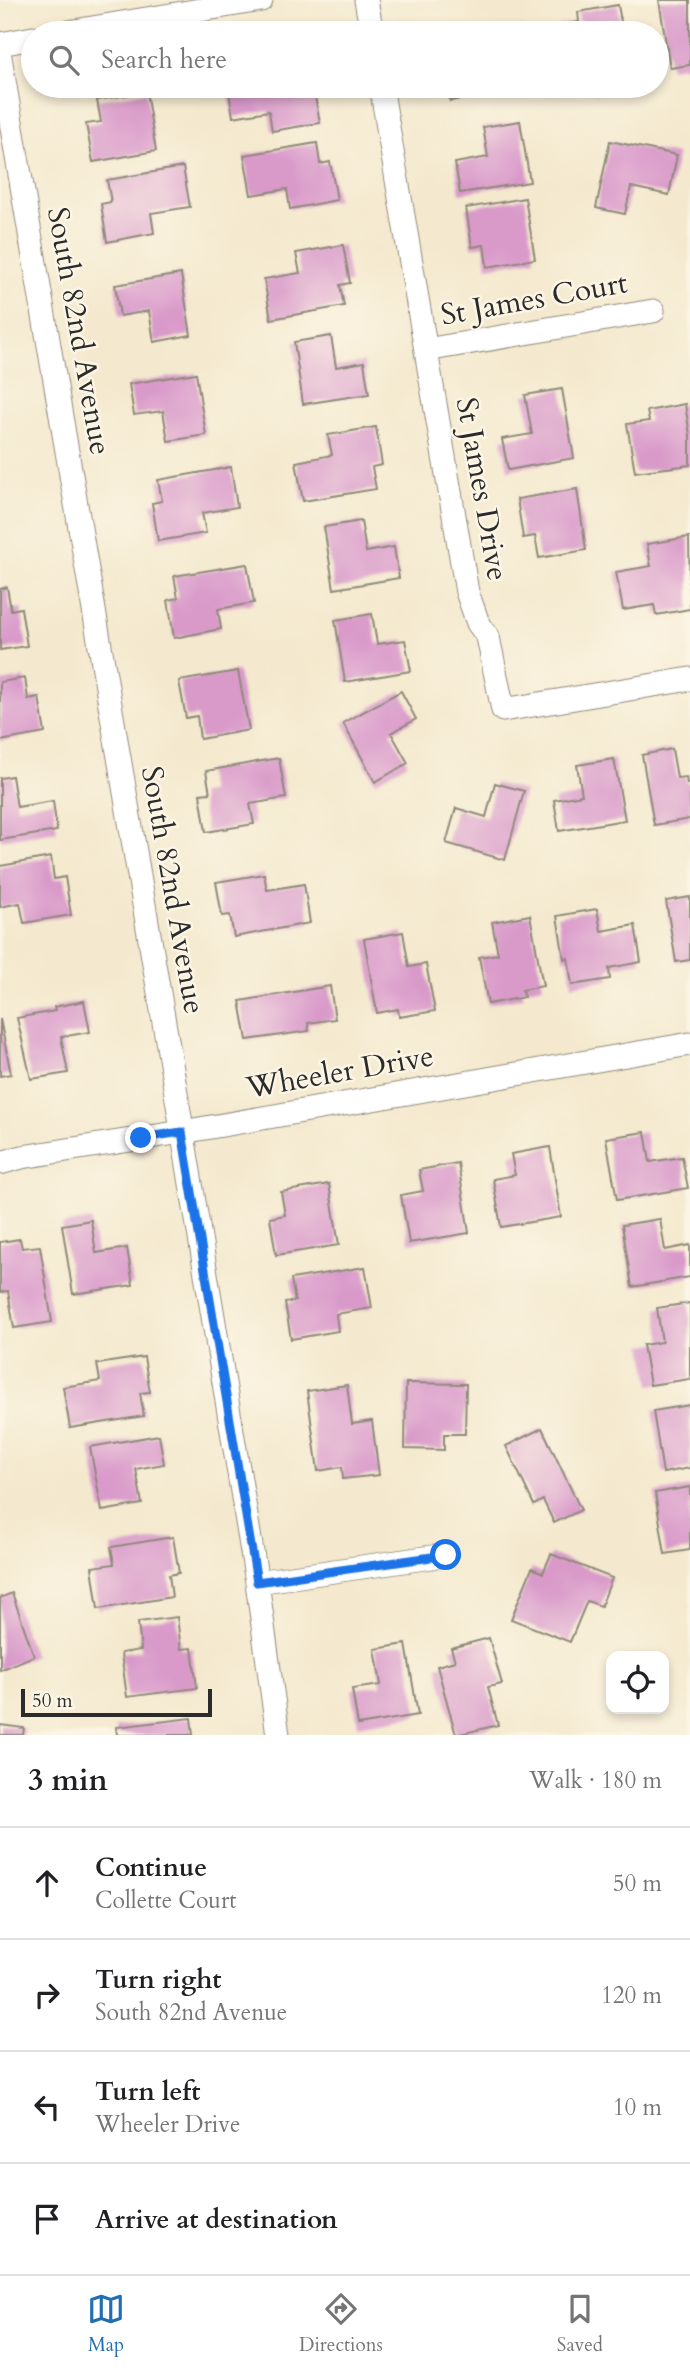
<!DOCTYPE html>
<html lang="en">
<head>
<meta charset="utf-8">
<style>
  :root { --surface:#fff; --page:#f6f6f6; --text:#202124; --muted:#757577; --line:#e0e0e0; --accent:#1f6fb2 }
  body { margin:0; font-family:Cardo,serif; background:var(--page); color:var(--text) }
  .controls { position:absolute; right:21px; bottom:21px; display:grid; overflow:hidden; border-radius:14px; box-shadow:0 4px 10px #0003 }
  .controls button { width:63px; height:63px; display:grid; place-items:center; padding:0; border:0; border-bottom:2px solid var(--line); background:var(--surface); color:var(--text); font:35px sans-serif }
  .scale { position:absolute; left:21px; bottom:18px; width:191px; box-sizing:border-box; padding-left:7px; border:4px solid #2b2b2b; border-top:0; font-size:19px; line-height:24px; white-space:nowrap; color:#2b2b2b; -webkit-text-stroke:5px #fcf5e5; paint-order:stroke }
  .stop { position:absolute; width:21px; height:21px; margin:-16px; border:5px solid #1a73e8; border-radius:50%; background:#fff }
  .stop.end { background:#1a73e8; border-color:#fff; box-shadow:0 2px 7px #0008 }
  .list { margin:0; padding:0; list-style:none }
  h2 { display:flex; justify-content:space-between; align-items:center; height:91px; margin:0; padding:0 28px; font-size:30px }
  h2 small { font-size:23px; font-weight:400; color:var(--muted) }
  .list li { display:grid; grid-template-columns:46px 1fr auto; gap:21px; align-items:center; box-sizing:border-box; height:112px; padding:0 28px; border-top:2px solid var(--line) }
  .list b { display:block; font-size:26px; white-space:nowrap }
  .list p { margin:0; font-size:23px; white-space:nowrap; color:var(--muted) }
  .list em { font-size:23px; font-style:normal; color:var(--muted) }
  .icon { flex:none; width:38px; height:38px; fill:none; stroke:currentColor; stroke-width:2; stroke-linecap:round; stroke-linejoin:round }
  .map { position:relative; flex:none; width:690px; height:1735px; overflow:hidden }
  .search { position:absolute; background:var(--surface); box-shadow:0 4px 10px #0003; left:21px; right:21px; top:21px; height:77px; display:flex; align-items:center; gap:18px; box-sizing:border-box; padding:0 24px; border-radius:38px; color:var(--muted); font-size:26px }
  .sheet { height:539px; background:var(--surface) }
  nav { display:flex; justify-content:space-around; align-items:center; box-sizing:border-box; height:98px; border-top:2px solid var(--line); background:var(--surface); font-size:19px; color:var(--muted) }
  nav a { display:grid; justify-items:center; gap:4px }
  nav .on { color:var(--accent) }
  .map>svg:first-child { display:block }
</style>
</head>
<body>
<div class="map">
<svg width="690" height="1735" viewBox="0 0 690 1735">
  <rect width="100%" height="100%" fill="#fcf5e5"/>
  <filter id="ink" filterUnits="userSpaceOnUse"><feTurbulence type="fractalNoise" baseFrequency=".0143" numOctaves="2"/><feDisplacementMap in="SourceGraphic" scale="14" xChannelSelector="R" yChannelSelector="G"/><feConvolveMatrix kernelMatrix="1 2 1 2 8 2 1 2 1" color-interpolation-filters="sRGB"/></filter>
  <filter id="wash" filterUnits="userSpaceOnUse"><feTurbulence type="fractalNoise" baseFrequency=".00686" numOctaves="4" result="noise"/><feDisplacementMap in="SourceGraphic" scale="28" xChannelSelector="R" yChannelSelector="G"/><feGaussianBlur stdDeviation="1.57" result="paint"/><feColorMatrix in="noise" values="0 0 0 0 0 0 0 0 0 0 0 0 0 0 0 0 0 1.4 0 .05"/><feComposite in="paint" operator="in"/></filter>
  <g filter="url(#wash)">
    <rect width="100%" height="100%" fill="#f4e9ce"/>
    <g id="blocks">
      <!-- building -->
      <path fill="#d99aca" d="M659,0H690V65L670,68Z
        M618,5L623,33H561L559,25L579,22L578,12Z
        M522,27L523,33H494V32Z
        M228,86H313L320,123L272,131L269,111L233,117Z
        M447,86H496L497,93L450,101Z
        M593,86H611L612,91L594,94Z
        M146,92L156,151L93,162L86,124L101,122L97,100Z
        M520,121L530,182L460,193L455,163L488,157L483,127Z
        M610,141L677,155L669,195L631,187L625,214L596,208Z
        M317,143L320,164L330,162L337,200L290,209L287,189L251,195L244,155Z
        M183,167L190,207L151,213L154,233L107,242L101,204L111,202L107,180Z
        M525,198L535,259L487,267L484,245L472,247L466,208Z
        M343,245L350,283L340,285L344,306L271,319L264,279L300,273L296,253Z
        M181,274L191,335L154,342L149,311L120,316L115,285Z
        M331,336L336,367L364,362L369,394L303,404L294,342Z
        M196,373L206,435L168,441L163,411L134,415L129,384Z
        M562,389L574,458L508,470L502,439L532,434L525,395Z
        M685,404L690,435V465L635,472L627,424L649,421L647,411Z
        M376,427L382,465L372,467L376,489L303,501L296,462L332,455L328,435Z
        M231,467L237,507L202,513L206,533L158,541L152,503L162,501L158,480Z
        M577,489L586,550L539,558L535,536L523,538L517,499Z
        M361,521L366,552L394,547L399,578L334,589L324,527Z
        M689,537L690,609L656,615L654,605L623,610L616,572L651,566L647,544Z
        M247,564L254,603L218,609L221,629L174,638L168,600L178,598L174,576Z
        M7,587L11,610L21,608L27,646L0,650V589Z
        M372,614L377,644L405,640L411,671L345,682L335,620Z
        M238,671L249,730L200,739L197,716L186,718L179,681Z
        M25,678L28,699L39,697L45,733L0,741V682Z
        M401,691L416,719L391,733L408,763L375,782L343,723Z
        M672,749L677,778L686,777L687,783H690V819L654,825L642,755Z
        M279,758L286,798L250,804L254,824L206,832L200,794L210,793L206,771Z
        M614,759L625,820L559,831L554,800L582,795L577,765Z
        M12,776L17,807L53,801L57,831L0,840V778Z
        M495,783L524,791L505,860L446,843L456,808L486,817Z
        M51,857L54,879L65,877L71,915L24,923L20,903L0,907V866Z
        M264,874L267,890L304,884L310,923L234,937L230,915L222,916L216,882Z
        M690,897V960L676,962L666,901Z
        M597,909L601,931L635,925L641,962L609,968L610,979L572,985L568,958L564,959L557,916Z
        M530,915L543,986L522,990L524,997L488,1004L479,957L498,954L492,922Z
        M403,932L409,967L426,964L435,1011L399,1017L398,1009L377,1013L364,939Z
        M330,986L335,1019L308,1023L309,1031L247,1040L240,1001Z
        M84,1001L90,1032L61,1037L68,1073L31,1079L17,1018L55,1011L54,1007Z
        M0,1019L11,1074L0,1076Z
        M645,1132L650,1162L682,1157L688,1188L617,1200L606,1138Z
        M550,1147L561,1217L501,1227L493,1179L515,1175L511,1154Z
        M458,1163L469,1233L409,1243L401,1195L423,1191L419,1170Z
        M329,1184L339,1245L276,1255L270,1218L285,1215L281,1192Z
        M660,1219L665,1250L690,1245V1277L632,1287L622,1225Z
        M91,1220L96,1253L127,1248L133,1285L73,1294L62,1225Z
        M20,1239L22,1248L40,1246L52,1322L14,1328L8,1291L0,1292V1242Z
        M365,1267L372,1308L336,1314L338,1331L291,1339L285,1303L295,1301L291,1279Z
        M690,1303V1379L650,1385L643,1345L662,1342L657,1308Z
        M144,1357L150,1392L140,1393L144,1416L70,1428L63,1387L100,1381L97,1364Z
        M406,1383L466,1384L465,1434H444V1450L405,1449Z
        M347,1385L352,1424L372,1421L379,1475L343,1479L342,1467L318,1471L307,1391Z
        M690,1405V1468L663,1473L653,1411Z
        M542,1428L581,1510L554,1523L543,1500L534,1505L506,1446Z
        M159,1435L164,1464L136,1469L142,1504L102,1511L90,1447Z
        M690,1487V1550L665,1554L655,1493Z
        M173,1537L179,1573L169,1575L172,1597L98,1609L92,1567L114,1564L111,1547Z
        M551,1554L612,1578L601,1606L587,1601L570,1642L511,1619L532,1568L543,1573Z
        M12,1593L34,1656L0,1670V1598Z
        M177,1617L181,1649L192,1648L197,1688L127,1697L121,1653L141,1650L138,1622Z
        M489,1638L502,1684L488,1687L498,1725L456,1735L437,1666L455,1661L451,1648Z
        M406,1644L418,1715L358,1725L352,1689L381,1685L375,1649Z
        M191,1718L193,1735H117L116,1727Z
        M0,1725L24,1728L23,1735H0Z"/>
    </g>
  </g>
  <g filter="url(#ink)">
    <use href="#blocks" fill-opacity="0" stroke="#908a7c" stroke-width="2"/>
    <g fill="none" stroke-linecap="round" stroke-linejoin="round">
      <!-- minor casing -->
      <g stroke="#908a7c" stroke-width="25">
        <path id="minor" d="M366,0L372,33
          M62,33L261,0
          M0,44L33,38
          M0,57L175,1087L257,1582L278,1735
          M381,86L467,592L478,623L488,637L503,710L690,679
          M426,350L653,311
          M0,1163L22,1157L182,1132L690,1044
          M257,1582L446,1555"/>
      </g>
      <!-- minor -->
      <use href="#minor" stroke="#fff" stroke-width="23"/>
    </g>
  </g>
  <g fill="none" stroke-linecap="round" stroke-linejoin="round" filter="url(#ink)">
    <!-- route -->
    <path stroke="#1a73e8" stroke-width="9" d="M141,1138L182,1132L257,1582L446,1555"/>
  </g>
  <g text-anchor="middle" dominant-baseline="central" stroke-width="5" stroke-linejoin="round" paint-order="stroke">
    <!-- street labels -->
    <g font-size="30" fill="#2b2b2b" stroke="#fcf5e5">
      <text transform="translate(534 299) rotate(-10)">St James Court</text>
      <text transform="translate(79 331) rotate(80)">South 82nd Avenue</text>
      <text transform="translate(482 489) rotate(80)">St James Drive</text>
      <text transform="translate(173 890) rotate(80)">South 82nd Avenue</text>
      <text transform="translate(340 1072) rotate(-10)">Wheeler Drive</text>
    </g>
  </g>
</svg>
<div class="controls">
<button><svg class="icon" aria-label="locate" viewBox="0 0 24 24"><circle cx="12" cy="12" r="6"/><path d="M12 2v4M12 18v4M2 12h4M18 12h4"/></svg></button>
</div>
<div class="scale">50 m</div>
<div class="stop" style="left:446px;top:1555px"></div>
<div class="stop end" style="left:141px;top:1138px"></div>
<div class="search"><svg class="icon" aria-label="search" viewBox="0 0 24 24"><circle cx="10" cy="10" r="6"/><path d="M15 15l6 6"/></svg>Search here</div>
</div>
<section class="sheet">
<h2>3 min<small>Walk · 180 m</small></h2>
<ul class="list">
<li><svg class="icon" aria-label="ahead" viewBox="0 0 24 24"><path d="M12 20V5M6 11l6-6 6 6"/></svg><div><b>Continue</b><p>Collette Court</p></div><em>50 m</em></li>
<li><svg class="icon" aria-label="right" viewBox="0 0 24 24"><path d="M7 20v-9h11M14 6l5 5-5 5"/></svg><div><b>Turn right</b><p>South 82nd Avenue</p></div><em>120 m</em></li>
<li><svg class="icon" aria-label="left" viewBox="0 0 24 24"><path d="M17 20v-9H6M10 6l-5 5 5 5"/></svg><div><b>Turn left</b><p>Wheeler Drive</p></div><em>10 m</em></li>
<li><svg class="icon" aria-label="arrive" viewBox="0 0 24 24"><path d="M6 21V4h12l-3 4 3 4H6"/></svg><div><b>Arrive at destination</b></div></li>
</ul>
</section>
<nav>
<a class="on"><svg class="icon" aria-label="map" viewBox="0 0 24 24"><path d="M3 6l6-2 6 2 6-2v14l-6 2-6-2-6 2zM9 4v14M15 6v14"/></svg>Map</a>
<a><svg class="icon" aria-label="directions" viewBox="0 0 24 24"><path d="M12 3l9 9-9 9-9-9zM9 14v-3h6M13 9l2 2-2 2"/></svg>Directions</a>
<a><svg class="icon" aria-label="saved" viewBox="0 0 24 24"><path d="M7 4h10v16l-5-4-5 4z"/></svg>Saved</a>
</nav>
</body>
</html>
